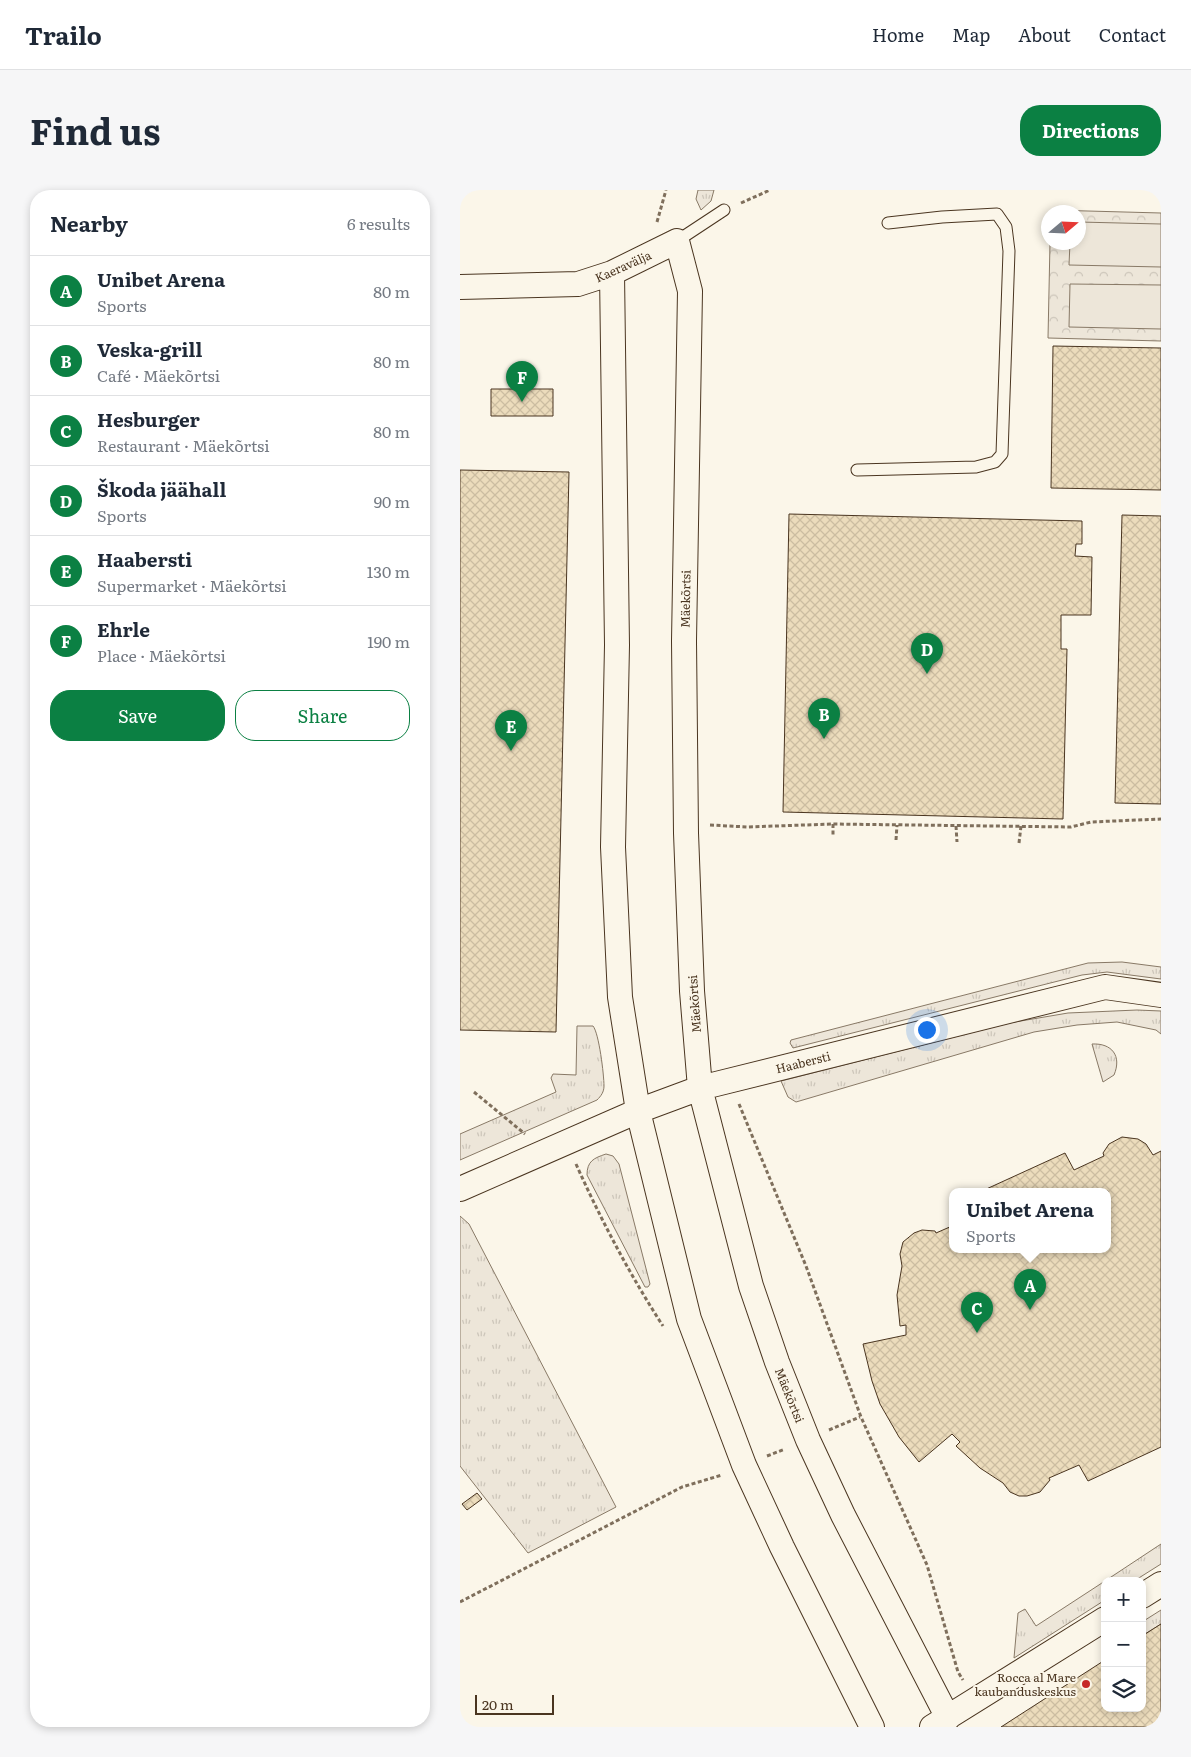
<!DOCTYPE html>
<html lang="en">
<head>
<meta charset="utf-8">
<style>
  :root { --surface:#fff; --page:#f6f6f7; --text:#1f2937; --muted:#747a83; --line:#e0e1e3; --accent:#0b8043 }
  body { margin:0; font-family:Literata,serif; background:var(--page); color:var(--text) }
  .controls { position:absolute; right:15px; bottom:15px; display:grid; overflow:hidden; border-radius:10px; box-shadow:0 2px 8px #0003 }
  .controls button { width:45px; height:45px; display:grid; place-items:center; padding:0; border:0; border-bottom:1px solid var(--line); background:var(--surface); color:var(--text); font:25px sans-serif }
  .compass { position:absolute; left:581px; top:15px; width:45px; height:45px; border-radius:50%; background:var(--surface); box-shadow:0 2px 8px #0003; rotate:71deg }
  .scale { position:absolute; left:15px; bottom:12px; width:79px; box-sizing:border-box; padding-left:5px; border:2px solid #4a3520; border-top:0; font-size:14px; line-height:18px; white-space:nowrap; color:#4a3520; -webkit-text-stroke:4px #fbf6e9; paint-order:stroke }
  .you { position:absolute; left:466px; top:839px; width:18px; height:18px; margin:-12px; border:4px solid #fff; border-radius:50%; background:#1a73e8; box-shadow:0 0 0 8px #1a73e833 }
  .badge { display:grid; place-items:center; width:32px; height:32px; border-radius:50%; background:var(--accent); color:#fff; font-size:16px; font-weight:700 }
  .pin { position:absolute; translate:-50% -41px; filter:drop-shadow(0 1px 2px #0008) }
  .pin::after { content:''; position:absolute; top:26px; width:18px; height:15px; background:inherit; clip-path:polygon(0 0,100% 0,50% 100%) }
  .popup { position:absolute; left:489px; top:998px; width:162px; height:65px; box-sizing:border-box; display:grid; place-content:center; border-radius:10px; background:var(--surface); filter:drop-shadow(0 1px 4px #0005); font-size:16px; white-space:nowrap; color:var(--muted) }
  .popup b { font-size:19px; color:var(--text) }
  .popup::after { content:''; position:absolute; left:50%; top:100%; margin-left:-10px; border:10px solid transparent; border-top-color:var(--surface) }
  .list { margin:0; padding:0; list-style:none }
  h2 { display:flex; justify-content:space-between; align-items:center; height:65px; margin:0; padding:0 20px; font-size:21px }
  h2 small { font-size:16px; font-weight:400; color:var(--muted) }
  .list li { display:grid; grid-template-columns:32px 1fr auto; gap:15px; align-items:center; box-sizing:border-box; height:70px; padding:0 20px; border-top:1px solid var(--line) }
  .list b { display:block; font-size:19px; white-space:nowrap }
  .list p { margin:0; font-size:16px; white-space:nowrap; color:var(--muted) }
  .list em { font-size:16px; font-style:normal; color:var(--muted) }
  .actions { display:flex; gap:10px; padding:15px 20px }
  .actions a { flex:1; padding:11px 0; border:1px solid var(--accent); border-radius:20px; text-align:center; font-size:18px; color:var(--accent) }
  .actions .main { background:var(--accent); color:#fff }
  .icon { flex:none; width:28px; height:28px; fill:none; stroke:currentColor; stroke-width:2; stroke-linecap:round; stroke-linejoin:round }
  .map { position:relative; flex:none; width:701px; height:1537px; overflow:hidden; border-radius:20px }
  header { display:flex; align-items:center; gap:30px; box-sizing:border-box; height:70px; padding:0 25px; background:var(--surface); border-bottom:1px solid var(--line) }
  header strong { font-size:24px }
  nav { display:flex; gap:28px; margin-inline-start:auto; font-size:18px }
  .intro { display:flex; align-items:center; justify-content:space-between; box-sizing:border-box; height:120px; padding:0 30px }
  h1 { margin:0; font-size:35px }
  .button { padding:12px 22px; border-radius:20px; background:var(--accent); color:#fff; font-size:18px; font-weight:700 }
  main { display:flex; gap:30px; padding:0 30px }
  aside { flex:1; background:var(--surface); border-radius:20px; box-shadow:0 2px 8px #0003 }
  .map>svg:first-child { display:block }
</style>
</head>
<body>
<header>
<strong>Trailo</strong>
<nav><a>Home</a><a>Map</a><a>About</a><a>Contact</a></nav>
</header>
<div class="intro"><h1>Find us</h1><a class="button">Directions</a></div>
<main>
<aside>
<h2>Nearby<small>6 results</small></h2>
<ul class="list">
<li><span class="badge">A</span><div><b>Unibet Arena</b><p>Sports</p></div><em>80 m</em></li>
<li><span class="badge">B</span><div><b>Veska-grill</b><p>Café · Mäekõrtsi</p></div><em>80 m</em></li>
<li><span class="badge">C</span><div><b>Hesburger</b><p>Restaurant · Mäekõrtsi</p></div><em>80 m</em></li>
<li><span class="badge">D</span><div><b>Škoda jäähall</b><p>Sports</p></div><em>90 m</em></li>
<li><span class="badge">E</span><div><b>Haabersti</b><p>Supermarket · Mäekõrtsi</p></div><em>130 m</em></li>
<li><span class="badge">F</span><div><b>Ehrle</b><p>Place · Mäekõrtsi</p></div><em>190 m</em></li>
</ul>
<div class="actions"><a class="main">Save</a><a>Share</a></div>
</aside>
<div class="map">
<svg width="701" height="1537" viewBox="0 0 701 1537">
  <defs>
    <pattern id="grass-tufts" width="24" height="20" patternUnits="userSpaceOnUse" patternTransform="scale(1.25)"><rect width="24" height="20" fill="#ede6d9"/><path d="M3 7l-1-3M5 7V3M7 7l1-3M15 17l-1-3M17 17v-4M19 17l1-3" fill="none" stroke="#cdc6ba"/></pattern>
    <pattern id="park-crowns" width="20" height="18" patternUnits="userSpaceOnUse" patternTransform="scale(1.25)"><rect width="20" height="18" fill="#ede6d9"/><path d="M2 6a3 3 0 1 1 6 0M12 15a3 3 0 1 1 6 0" fill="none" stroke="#cdc6ba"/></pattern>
    <pattern id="building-cross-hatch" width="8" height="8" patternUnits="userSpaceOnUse" patternTransform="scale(1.25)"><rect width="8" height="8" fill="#ecdcbc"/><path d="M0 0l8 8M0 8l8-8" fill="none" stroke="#ccbda1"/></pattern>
  </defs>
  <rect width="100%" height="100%" fill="#fbf6e9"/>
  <!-- grass -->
  <path fill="url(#grass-tufts)" stroke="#887966" d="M238,0H254L251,11L241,20L236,9Z
    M662,772L701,777V789L647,782L622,785L333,858L330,853L331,850L628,773Z
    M677,820L701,821V844L696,840L657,832L617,835L574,842L336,912L328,907L321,891L549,833L608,823Z
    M117,836H133C139,843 144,885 144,896C144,902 141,906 137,910L0,970V944L96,902L91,888L93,884L116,885Z
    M632,854C652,853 662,866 654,885L643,892Z
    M146,964L153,966L159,974L190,1094L188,1097H185L127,985C127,971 134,968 146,964Z
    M0,1026L9,1034L156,1317L68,1363L0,1276Z
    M701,1354V1374L674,1391H645Z
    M645,1391V1410L554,1468L558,1423L565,1419L576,1436Z
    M701,1420V1434L682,1446V1432Z"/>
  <!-- park -->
  <path fill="url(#park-crowns)" stroke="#887966" d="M591,20L701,23V151L588,148L590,53L618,52V22H591Z"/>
  <!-- pitch -->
  <path fill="#ede6d9" stroke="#887966" d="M619,32L701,34V77L609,75L610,53L618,52Z
    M610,94L701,95V139L609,137Z"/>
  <!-- building -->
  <path fill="url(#building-cross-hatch)" stroke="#4a3520" d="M593,156L701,158V300L591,298Z
    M31,199H93V226H31Z
    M0,280L109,282L96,842L0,840Z
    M329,324L622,331V354H616L615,366L632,367L631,425H601V459H607L603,629L323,622Z
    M662,325L701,326V614L655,613Z
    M662,947L678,949L686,954L693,965L701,961V1257L628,1291L619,1275L589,1288L590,1290L580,1302L567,1306H559L550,1302L543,1293L520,1278L496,1256L500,1252L492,1244L459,1272L439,1247L420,1214L412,1191L403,1154L446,1145V1135L440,1136L437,1105L442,1076L440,1064L443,1052L454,1043L462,1040L475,1041L476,1043L492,1036V1059H648V1001H522L605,963L614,980L644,966L643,963L649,954Z
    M17,1303L22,1309L7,1320L2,1314Z
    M701,1434V1537H541L645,1470V1518H682V1446Z"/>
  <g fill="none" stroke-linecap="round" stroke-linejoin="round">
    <!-- lane casing -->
    <g stroke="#4a3520" stroke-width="13">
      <path id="lane" d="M217,51L264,20
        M397,280L516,277L535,272L542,264L549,61L546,37L537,24L482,27L428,33"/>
    </g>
    <!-- street casing -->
    <g stroke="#4a3520" stroke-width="26">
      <path id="street" d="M152,83L157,455L153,657L160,807L178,921L229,1129L284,1275L322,1357L412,1537
        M0,97L118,94L152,83L217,51L230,101L224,451L226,643L232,801L240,898L291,1096L317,1172L348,1250L383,1325L488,1528
        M0,999L178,921L240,898L645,797L701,805
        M682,1406L701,1394
        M472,1537L645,1429"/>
    </g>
    <!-- path -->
    <path stroke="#7f6f5c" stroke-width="3" stroke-dasharray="4 2.5" stroke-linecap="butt" d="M281,13L310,0
      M197,32L206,0
      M373,634V647
      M250,635L287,637L373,634L611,637L631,632L701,629
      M496,636L497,652
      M436,650L437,635
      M559,653L561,636
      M14,902L65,944
      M279,914L346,1076L401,1227L467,1375L498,1482L503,1490
      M116,974C141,1030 170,1085 203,1136
      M369,1240L400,1227
      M307,1266L325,1259
      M0,1412L222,1297L262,1285"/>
    <!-- lane -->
    <use href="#lane" stroke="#fbf6e9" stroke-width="11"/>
    <!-- street -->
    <use href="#street" stroke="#fbf6e9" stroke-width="24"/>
  </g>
  <!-- markers -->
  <circle fill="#c62828" stroke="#fbf6e9" stroke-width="2" cx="626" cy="1494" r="5"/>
  <g text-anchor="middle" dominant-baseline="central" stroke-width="4" stroke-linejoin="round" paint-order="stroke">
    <!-- street labels -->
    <g font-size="12" fill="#4a3520" stroke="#fbf6e9">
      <text transform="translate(163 76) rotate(-24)">Kaeravälja</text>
      <text transform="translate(225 409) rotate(-89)">Mäekõrtsi</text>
      <text transform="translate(234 814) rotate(-94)">Mäekõrtsi</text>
      <text transform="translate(343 872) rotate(-14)">Haabersti</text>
      <text transform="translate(330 1205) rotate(68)">Mäekõrtsi</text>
    </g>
    <!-- poi labels -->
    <g font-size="12" fill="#4a3520" stroke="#fbf6e9" text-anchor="end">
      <text x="616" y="1487">Rocca al Mare<tspan x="616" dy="14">kaubanduskeskus</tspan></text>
    </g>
  </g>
</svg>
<div class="controls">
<button>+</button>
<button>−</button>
<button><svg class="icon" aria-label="layers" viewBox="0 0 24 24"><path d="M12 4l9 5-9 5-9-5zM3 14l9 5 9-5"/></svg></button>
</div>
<svg class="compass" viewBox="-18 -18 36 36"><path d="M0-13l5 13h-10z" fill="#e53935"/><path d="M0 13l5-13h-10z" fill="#747a83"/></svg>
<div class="scale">20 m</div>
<div class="you"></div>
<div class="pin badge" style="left:570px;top:1120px">A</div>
<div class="popup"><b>Unibet Arena</b>Sports</div>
<div class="pin badge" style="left:364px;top:549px">B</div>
<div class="pin badge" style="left:517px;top:1143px">C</div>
<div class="pin badge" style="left:467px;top:484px">D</div>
<div class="pin badge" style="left:51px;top:561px">E</div>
<div class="pin badge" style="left:62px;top:212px">F</div>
</div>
</main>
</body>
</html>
